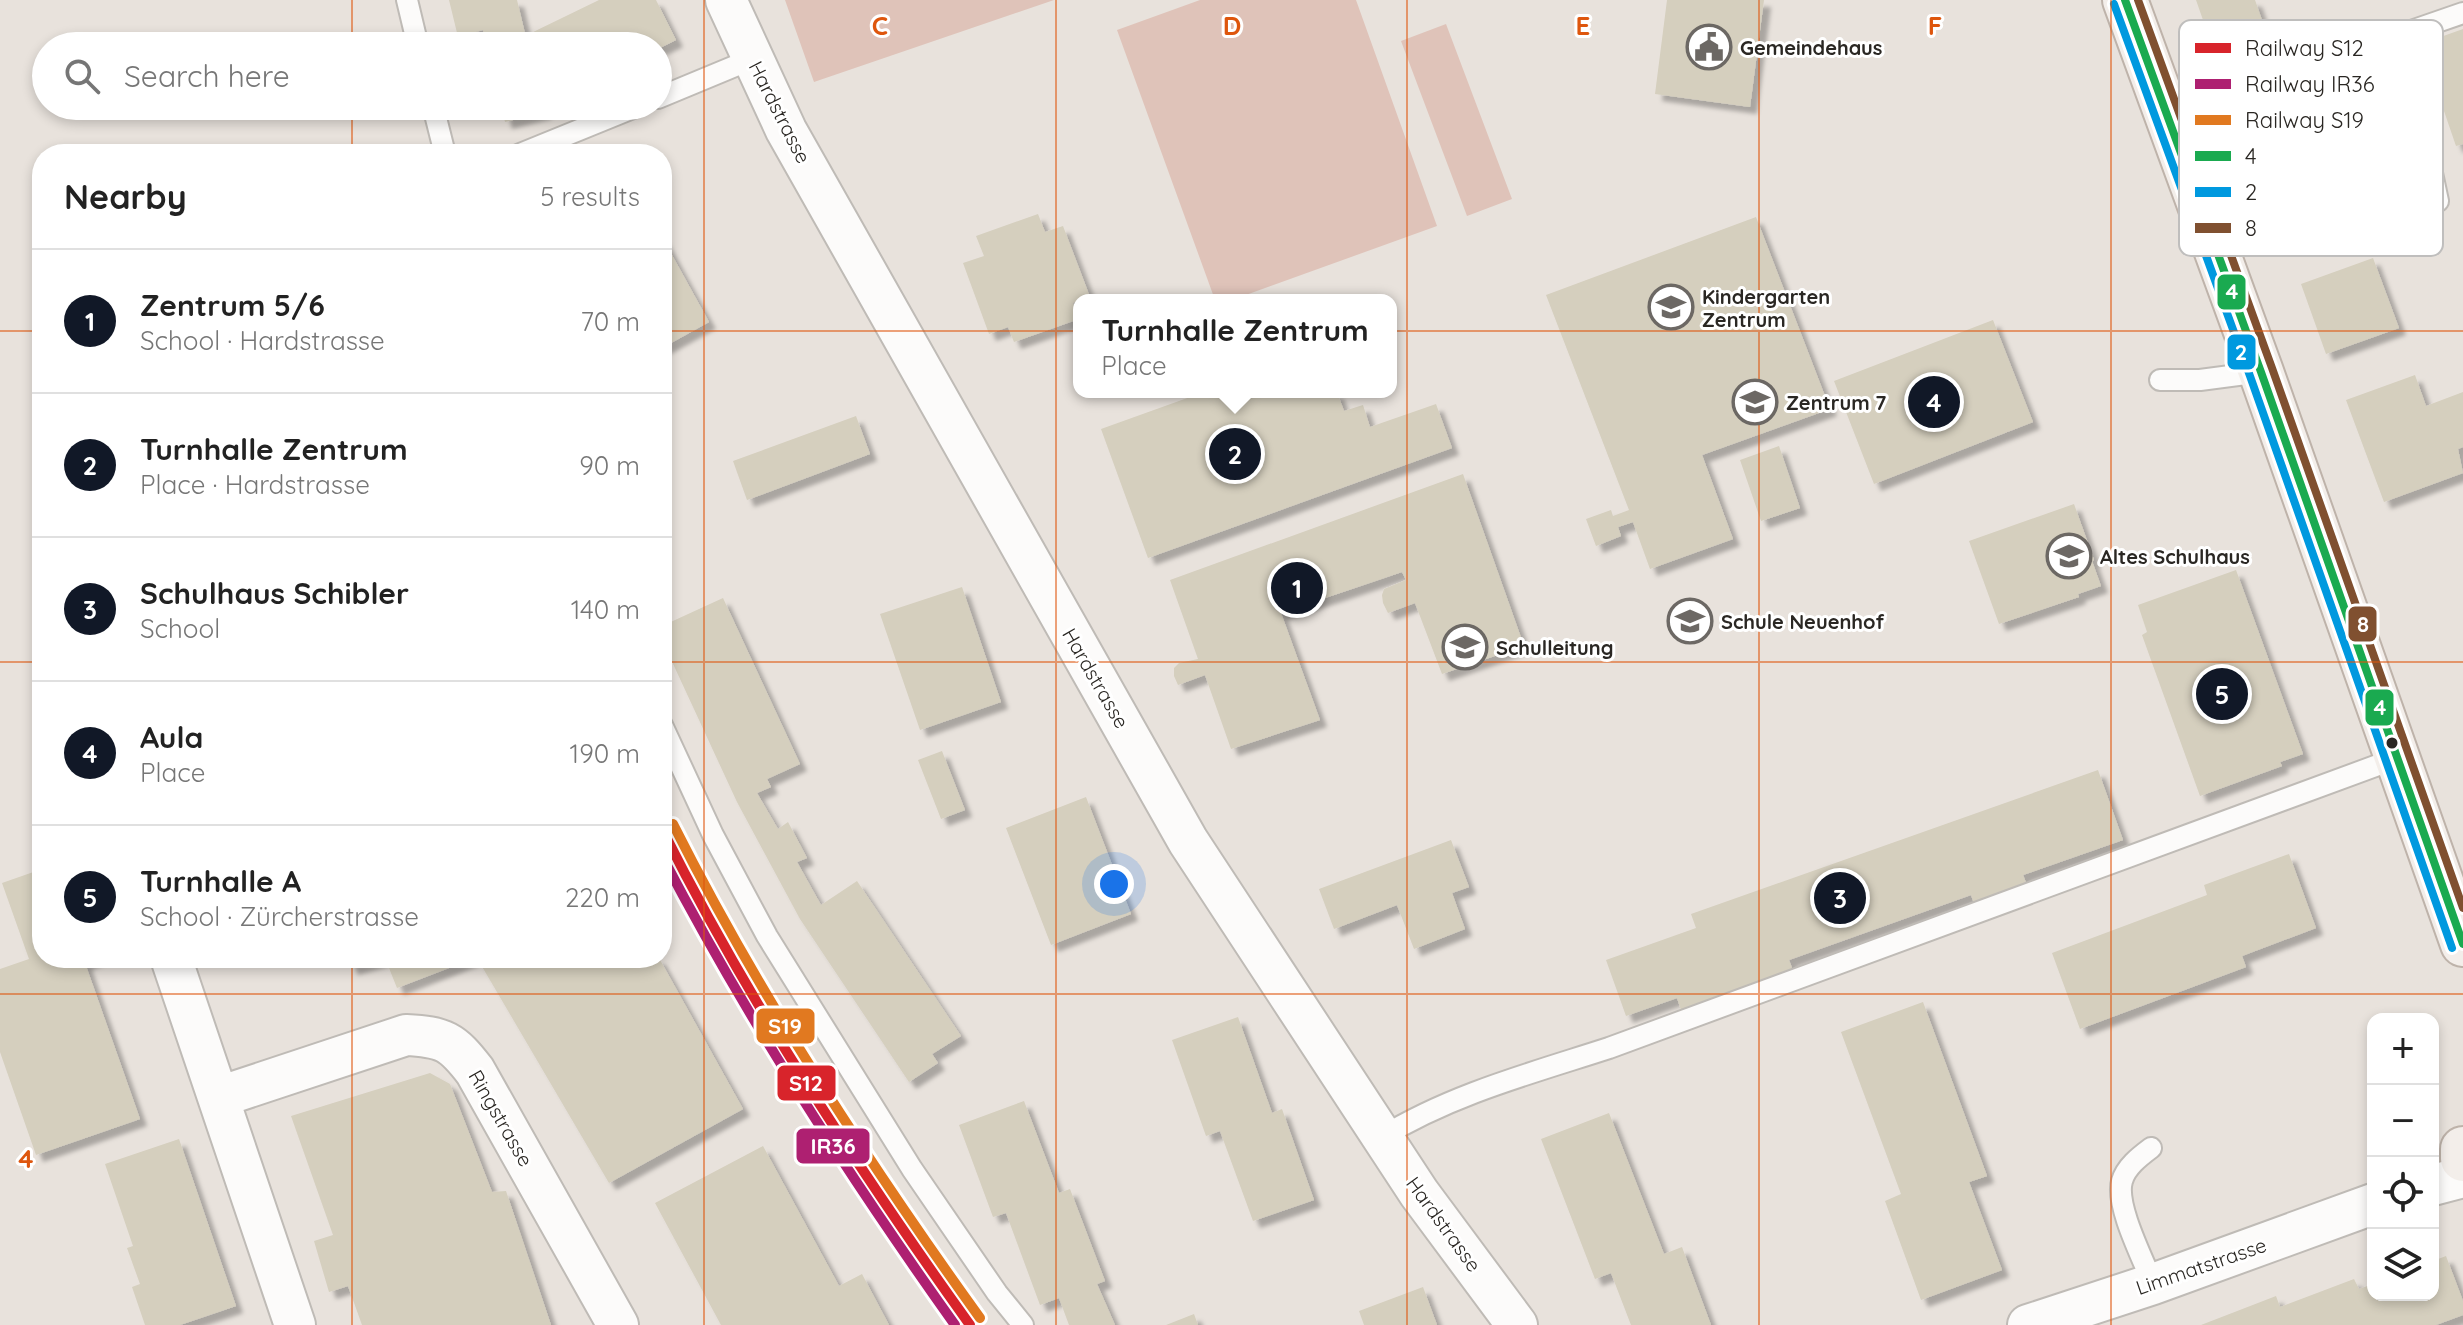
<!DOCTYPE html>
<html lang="en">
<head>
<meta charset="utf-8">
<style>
  :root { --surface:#fff; --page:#f6f6f6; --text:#222; --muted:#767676; --line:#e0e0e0; --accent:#111827 }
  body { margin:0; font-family:Quicksand,sans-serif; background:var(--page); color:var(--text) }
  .controls { position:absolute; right:24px; bottom:24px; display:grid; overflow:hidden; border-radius:16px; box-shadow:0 4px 12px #0003 }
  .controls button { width:72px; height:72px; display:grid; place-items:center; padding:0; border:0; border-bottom:2px solid var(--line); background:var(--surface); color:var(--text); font:40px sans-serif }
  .you { position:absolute; left:1114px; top:884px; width:28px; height:28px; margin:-20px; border:6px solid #fff; border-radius:50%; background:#1a73e8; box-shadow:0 0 0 12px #1a73e833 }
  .badge { display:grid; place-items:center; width:52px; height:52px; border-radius:50%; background:var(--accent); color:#fff; font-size:26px; font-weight:700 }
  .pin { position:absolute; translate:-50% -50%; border:4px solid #fff; box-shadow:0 2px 8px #0006 }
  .popup { position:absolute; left:1073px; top:294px; width:324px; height:104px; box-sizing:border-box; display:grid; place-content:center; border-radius:16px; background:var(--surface); filter:drop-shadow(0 2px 6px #0005); font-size:26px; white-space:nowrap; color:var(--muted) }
  .popup b { font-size:30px; color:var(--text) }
  .popup::after { content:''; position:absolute; left:50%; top:100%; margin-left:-16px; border:16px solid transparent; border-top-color:var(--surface) }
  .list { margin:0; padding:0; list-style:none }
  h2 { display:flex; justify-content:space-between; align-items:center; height:104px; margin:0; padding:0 32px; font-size:34px }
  h2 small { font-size:26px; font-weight:400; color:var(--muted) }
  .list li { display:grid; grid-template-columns:52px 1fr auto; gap:24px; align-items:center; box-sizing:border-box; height:144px; padding:0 32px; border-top:2px solid var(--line) }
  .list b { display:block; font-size:30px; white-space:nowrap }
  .list p { margin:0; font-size:26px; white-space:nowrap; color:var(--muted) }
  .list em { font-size:26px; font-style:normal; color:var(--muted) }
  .icon { flex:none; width:44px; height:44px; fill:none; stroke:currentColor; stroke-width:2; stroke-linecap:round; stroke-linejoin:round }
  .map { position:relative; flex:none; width:2463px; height:1325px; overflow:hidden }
  .search { position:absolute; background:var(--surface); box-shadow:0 4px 12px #0003; left:32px; top:32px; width:640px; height:88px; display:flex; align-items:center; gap:20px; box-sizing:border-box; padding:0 28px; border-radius:44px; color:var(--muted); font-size:30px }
  .panel { position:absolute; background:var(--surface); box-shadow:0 4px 12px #0003; left:32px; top:144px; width:640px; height:824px; border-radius:32px }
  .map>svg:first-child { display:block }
</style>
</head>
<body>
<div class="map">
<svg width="2463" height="1325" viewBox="0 0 2463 1325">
  <defs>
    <filter id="shadow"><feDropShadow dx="7" dy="7" stdDeviation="2" flood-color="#0004"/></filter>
  </defs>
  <rect width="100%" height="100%" fill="#e8e2dc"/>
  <!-- green -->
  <path fill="#dfc3b9" d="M785,0H1054L814,82Z
    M1200,0H1356L1437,226L1232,300H1215L1117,30Z
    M1446,24L1512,199L1467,216L1401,41Z"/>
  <!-- building -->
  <path fill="#d5cfbe" filter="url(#shadow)" d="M449,0H517L528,46H487L483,30L458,37Z
    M599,0H656L676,40L658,49V46H535L529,34Z
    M1667,0H1764L1750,107L1655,94Z
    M2196,0H2255L2271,46L2296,36L2306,60L2276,72L2269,56L2222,74Z
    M2463,29V144L2456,146L2421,44Z
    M2385,42L2412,133L2384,141L2358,50Z
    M2340,54L2348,77L2303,92L2296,69Z
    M501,106H543L545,112L505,122Z
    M2334,113L2343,138L2335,141L2351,184L2297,203L2292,211L2282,207L2276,209L2248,132L2271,124L2275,134Z
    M611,145L616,154H594Z
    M1038,214L1045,232L1063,226L1090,297L1073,303L1079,319L1014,342L1008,327L989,334L963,263L984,256L976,236Z
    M1756,217L1830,409L1702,455L1733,539L1650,569L1633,522L1618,527L1621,536L1596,546L1586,519L1611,510L1613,516L1629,510L1546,295Z
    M662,237L709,322L662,348Z
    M2373,258L2399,328L2326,354L2301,284Z
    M1993,320L2033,422L1874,484L1834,381Z
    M2415,375L2426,406L2463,392V447L2458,449L2463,473L2384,502L2346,400Z
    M1204,392H1337L1344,411L1363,405L1370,427L1436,404L1452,448L1148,558L1101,429Z
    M856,416L870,454L747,500L733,461Z
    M1779,446L1800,508L1761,521L1740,460Z
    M1463,474L1524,646L1442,674L1415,603L1388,613L1383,603L1382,595L1384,589L1406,580L1402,572L1281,613L1320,720L1231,749L1205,675L1178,685L1174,676V668L1179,663L1198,659L1170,580Z
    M2074,504L2094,560L2092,561L2101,586L2078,594L2079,597L1999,624L1969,541Z
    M2236,570L2303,754L2280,762L2282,766L2200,796L2142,635L2147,632L2138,605Z
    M962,587L1001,702L920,730L880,614Z
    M723,598L800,764L767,779L771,787L757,793L778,829L788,822L807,858L797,862L821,905L857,881L961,1036L932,1054L938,1063L909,1082L800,919L737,802L662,640V626Z
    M942,751L965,810L941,819L918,760Z
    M2098,770L2123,840L2023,875L2029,890L1976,909L1971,895L1789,960L1795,976L1683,1016L1677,998L1626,1016L1606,960L1696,928L1691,914Z
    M1086,797L1131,914L1051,945L1006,828Z
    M1451,840L1469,887L1452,893L1465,929L1414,949L1397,905L1334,929L1319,889Z
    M2289,854L2316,928L2242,956L2246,967L2080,1029L2052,953L2207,895L2204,885Z
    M42,869V958H98L85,963L140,1119L36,1155L0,1052V969L29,959L2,883Z
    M347,958H385V959L351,968Z
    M385,958H475L397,988Z
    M477,958H659L743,1109L609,1183Z
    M1923,1002L1987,1176L1969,1182L2002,1270L1921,1300L1885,1201L1901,1194L1841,1032Z
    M1238,1017L1272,1113L1282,1109L1314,1200L1253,1221L1220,1131L1206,1136L1172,1040Z
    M430,1073L450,1084L492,1192L506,1191L551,1325H362L348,1286L329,1292L314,1241L333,1235L291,1116Z
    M1024,1101L1059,1193L1070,1189L1105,1281L1097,1284L1115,1325H1069L1059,1298L1040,1305L1006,1213L993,1217L959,1125Z
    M1609,1113L1664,1254L1682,1247L1711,1325H1631L1611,1273L1595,1279L1541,1139Z
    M179,1139L236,1306L180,1325H145L132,1287L140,1284L127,1248L133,1246L105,1164Z
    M763,1146L839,1286L862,1274L889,1325H721L655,1203Z
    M2446,1256L2463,1301V1315L2436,1325H2201L2276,1296L2280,1307L2354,1279L2359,1289L2373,1284V1295H2433V1261Z
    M1423,1287L1437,1325H1364L1359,1311Z
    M1194,1314L1198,1325H1166Z"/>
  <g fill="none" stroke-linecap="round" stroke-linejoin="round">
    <!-- lane casing -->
    <g stroke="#bfbbb6" stroke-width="24">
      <path id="lane" d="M407,0L418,46
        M658,98L752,59
        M433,106L445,154
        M520,154L638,106
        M2438,201L2405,47L2411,31L2463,13
        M2160,380H2200L2261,372
        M662,725L713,835L767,936L912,1169L997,1293L1023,1325
        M1382,1137C1452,1094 1532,1073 1609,1048L2397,758
        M2151,1148C2139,1157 2126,1167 2122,1181C2115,1205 2143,1259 2153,1284"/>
    </g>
    <!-- street casing -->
    <g stroke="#bfbbb6" stroke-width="44">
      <path id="street" d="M726,0L786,130L1188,841L1419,1193L1517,1325
        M171,958L295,1325
        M219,1097L406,1035C444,1037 452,1041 475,1071L618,1325
        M2433,1185L2463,1177
        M2028,1325L2153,1284L2373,1204"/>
    </g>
    <!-- primary casing -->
    <g stroke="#beb3aa" stroke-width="48">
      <path id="primary" d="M2125,0L2261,372L2463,944
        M2463,1149V1159"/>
    </g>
    <!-- lane -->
    <use href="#lane" stroke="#fcfbfa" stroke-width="20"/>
    <!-- street -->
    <use href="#street" stroke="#fcfbfa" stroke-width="40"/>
    <!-- primary -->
    <use href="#primary" stroke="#f3eeea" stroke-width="44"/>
    <!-- bus-1 casing -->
    <g stroke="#fff" stroke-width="14">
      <path id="bus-1" d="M2125,0L2261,372L2463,944"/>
    </g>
    <!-- bus-2 casing -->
    <g stroke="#fff" stroke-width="14">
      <path id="bus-2" d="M2114,4L2250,376L2452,948"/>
    </g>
    <!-- bus-3 casing -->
    <g stroke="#fff" stroke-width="14">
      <path id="bus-3" d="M2138,0L2272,368L2463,908"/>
    </g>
    <!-- bus-1 -->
    <use href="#bus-1" stroke="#1aaa50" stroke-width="8"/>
    <!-- bus-2 -->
    <use href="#bus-2" stroke="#0099df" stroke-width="8"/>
    <!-- bus-3 -->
    <use href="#bus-3" stroke="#805030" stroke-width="8"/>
    <!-- rail-1 casing -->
    <g stroke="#fff" stroke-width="16">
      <path id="rail-1" d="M662,829C749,1003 857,1167 970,1325"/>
    </g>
    <!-- rail-2 casing -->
    <g stroke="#fff" stroke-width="16">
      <path id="rail-2" d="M662,856C747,1019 848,1175 955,1325"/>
    </g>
    <!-- rail-3 casing -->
    <g stroke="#fff" stroke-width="16">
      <path id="rail-3" d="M673,824C760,997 867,1161 980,1318"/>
    </g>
    <!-- rail-1 -->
    <use href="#rail-1" stroke="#d8242b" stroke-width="10"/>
    <!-- rail-2 -->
    <use href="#rail-2" stroke="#ae2071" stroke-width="10"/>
    <!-- rail-3 -->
    <use href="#rail-3" stroke="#e17920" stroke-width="10"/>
  </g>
  <!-- grid -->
  <path fill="none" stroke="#de560d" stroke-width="2" stroke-opacity="0.55" d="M352,0V46M704,0V1325M1056,0V1325M1407,0V1325M1759,0V1325M2111,0V1325M352,106V154M0,331H42M662,331H2463M0,662H42M662,662H2463M352,958V1325M0,994H2463"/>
  <!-- icons -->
  <defs>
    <g id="civic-ring" transform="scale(2.3)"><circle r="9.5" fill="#fff" stroke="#6c6864" stroke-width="1.5"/><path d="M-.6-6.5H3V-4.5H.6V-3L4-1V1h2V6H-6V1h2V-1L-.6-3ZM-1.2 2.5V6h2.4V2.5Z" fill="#6c6864"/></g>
    <g id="school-ring" transform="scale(2.3)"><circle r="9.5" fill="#fff" stroke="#6c6864" stroke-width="1.5"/><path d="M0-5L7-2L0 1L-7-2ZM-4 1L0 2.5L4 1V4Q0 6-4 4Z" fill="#6c6864"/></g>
  </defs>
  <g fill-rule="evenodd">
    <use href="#civic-ring" x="1709" y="47"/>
    <use href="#school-ring" x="1671" y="307"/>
    <use href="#school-ring" x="1755" y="402"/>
    <use href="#school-ring" x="2069" y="556"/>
    <use href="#school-ring" x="1690" y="621"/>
    <use href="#school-ring" x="1465" y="647"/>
  </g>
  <!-- markers -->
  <circle fill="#2a2723" stroke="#fff" stroke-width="3" cx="2392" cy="743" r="7"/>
  <g text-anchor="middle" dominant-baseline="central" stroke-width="6" stroke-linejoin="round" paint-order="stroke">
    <!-- poi labels -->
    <g font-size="20" font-weight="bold" fill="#2a2723" stroke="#fff" text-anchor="start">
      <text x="1740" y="47">Gemeindehaus</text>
      <text x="1702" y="296">Kindergarten<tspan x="1702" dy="23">Zentrum</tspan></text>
      <text x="1786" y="402">Zentrum 7</text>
      <text x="2100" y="556">Altes Schulhaus</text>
      <text x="1721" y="621">Schule Neuenhof</text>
      <text x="1496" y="647">Schulleitung</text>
    </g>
    <!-- street labels -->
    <g font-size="20" fill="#2a2723" stroke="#fff">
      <text transform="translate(780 112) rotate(63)">Hardstrasse</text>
      <text transform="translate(1096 678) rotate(60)">Hardstrasse</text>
      <text transform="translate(501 1118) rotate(60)">Ringstrasse</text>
      <text transform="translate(1444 1224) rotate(54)">Hardstrasse</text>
      <text transform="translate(2201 1266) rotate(-19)">Limmatstrasse</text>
    </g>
  </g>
  <!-- legend -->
  <rect x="2179" y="20" width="264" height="236" rx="12" fill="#fff" stroke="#bfbebd" stroke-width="2"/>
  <rect x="2195" y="43" width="36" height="10" fill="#d8242b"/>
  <rect x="2195" y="79" width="36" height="10" fill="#ae2071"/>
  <rect x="2195" y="115" width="36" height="10" fill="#e17920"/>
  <rect x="2195" y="151" width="36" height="10" fill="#1aaa50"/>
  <rect x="2195" y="187" width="36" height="10" fill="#0099df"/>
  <rect x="2195" y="223" width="36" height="10" fill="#805030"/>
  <g font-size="22" fill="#2a2723">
    <text x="2245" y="56">Railway S12</text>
    <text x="2245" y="92">Railway IR36</text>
    <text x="2245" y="128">Railway S19</text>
    <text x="2245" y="164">4</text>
    <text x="2245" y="200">2</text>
    <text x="2245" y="236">8</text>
  </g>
  <g font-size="26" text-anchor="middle" font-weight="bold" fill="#de560d" stroke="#fff" stroke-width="6" stroke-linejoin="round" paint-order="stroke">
    <text x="880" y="35">C</text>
    <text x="1232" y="35">D</text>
    <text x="1583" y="35">E</text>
    <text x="1935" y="35">F</text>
    <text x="26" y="1168">4</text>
  </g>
  <g stroke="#fff" stroke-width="3">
    <rect x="2216" y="273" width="31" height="38" rx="8" fill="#1aaa50"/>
    <rect x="2226" y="333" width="31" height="38" rx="8" fill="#0099df"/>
    <rect x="2347" y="605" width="31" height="38" rx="8" fill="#805030"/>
    <rect x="2364" y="688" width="31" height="39" rx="8" fill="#1aaa50"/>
    <rect x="755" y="1007" width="61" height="38" rx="8" fill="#e17920"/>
    <rect x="776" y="1064" width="61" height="38" rx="8" fill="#d8242b"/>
    <rect x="795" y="1127" width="76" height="38" rx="8" fill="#ae2071"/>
  </g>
  <g font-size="22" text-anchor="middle" font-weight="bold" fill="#fff">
    <text x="2232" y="299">4</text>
    <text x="2241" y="360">2</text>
    <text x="2363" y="632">8</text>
    <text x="2380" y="715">4</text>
    <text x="785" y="1034">S19</text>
    <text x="806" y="1091">S12</text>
    <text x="833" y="1154">IR36</text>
  </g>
</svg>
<div class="controls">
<button>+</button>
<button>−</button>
<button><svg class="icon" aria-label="locate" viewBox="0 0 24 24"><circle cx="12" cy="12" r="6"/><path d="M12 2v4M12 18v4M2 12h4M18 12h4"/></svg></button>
<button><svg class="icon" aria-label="layers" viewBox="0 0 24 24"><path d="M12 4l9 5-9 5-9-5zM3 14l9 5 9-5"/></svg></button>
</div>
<div class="you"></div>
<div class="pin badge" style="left:1297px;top:588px">1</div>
<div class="pin badge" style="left:1235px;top:454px">2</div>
<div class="popup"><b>Turnhalle Zentrum</b>Place</div>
<div class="pin badge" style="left:1840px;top:898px">3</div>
<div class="pin badge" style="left:1934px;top:402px">4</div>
<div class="pin badge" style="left:2222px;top:694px">5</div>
<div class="search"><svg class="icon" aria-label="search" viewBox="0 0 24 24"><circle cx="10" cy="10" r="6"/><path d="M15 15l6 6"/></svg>Search here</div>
<section class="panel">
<h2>Nearby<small>5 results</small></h2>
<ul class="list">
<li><span class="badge">1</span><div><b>Zentrum 5/6</b><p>School · Hardstrasse</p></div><em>70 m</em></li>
<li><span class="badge">2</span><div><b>Turnhalle Zentrum</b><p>Place · Hardstrasse</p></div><em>90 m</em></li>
<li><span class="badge">3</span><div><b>Schulhaus Schibler</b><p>School</p></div><em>140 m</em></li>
<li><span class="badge">4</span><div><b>Aula</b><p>Place</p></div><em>190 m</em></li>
<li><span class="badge">5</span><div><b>Turnhalle A</b><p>School · Zürcherstrasse</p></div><em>220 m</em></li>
</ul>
</section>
</div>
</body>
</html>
